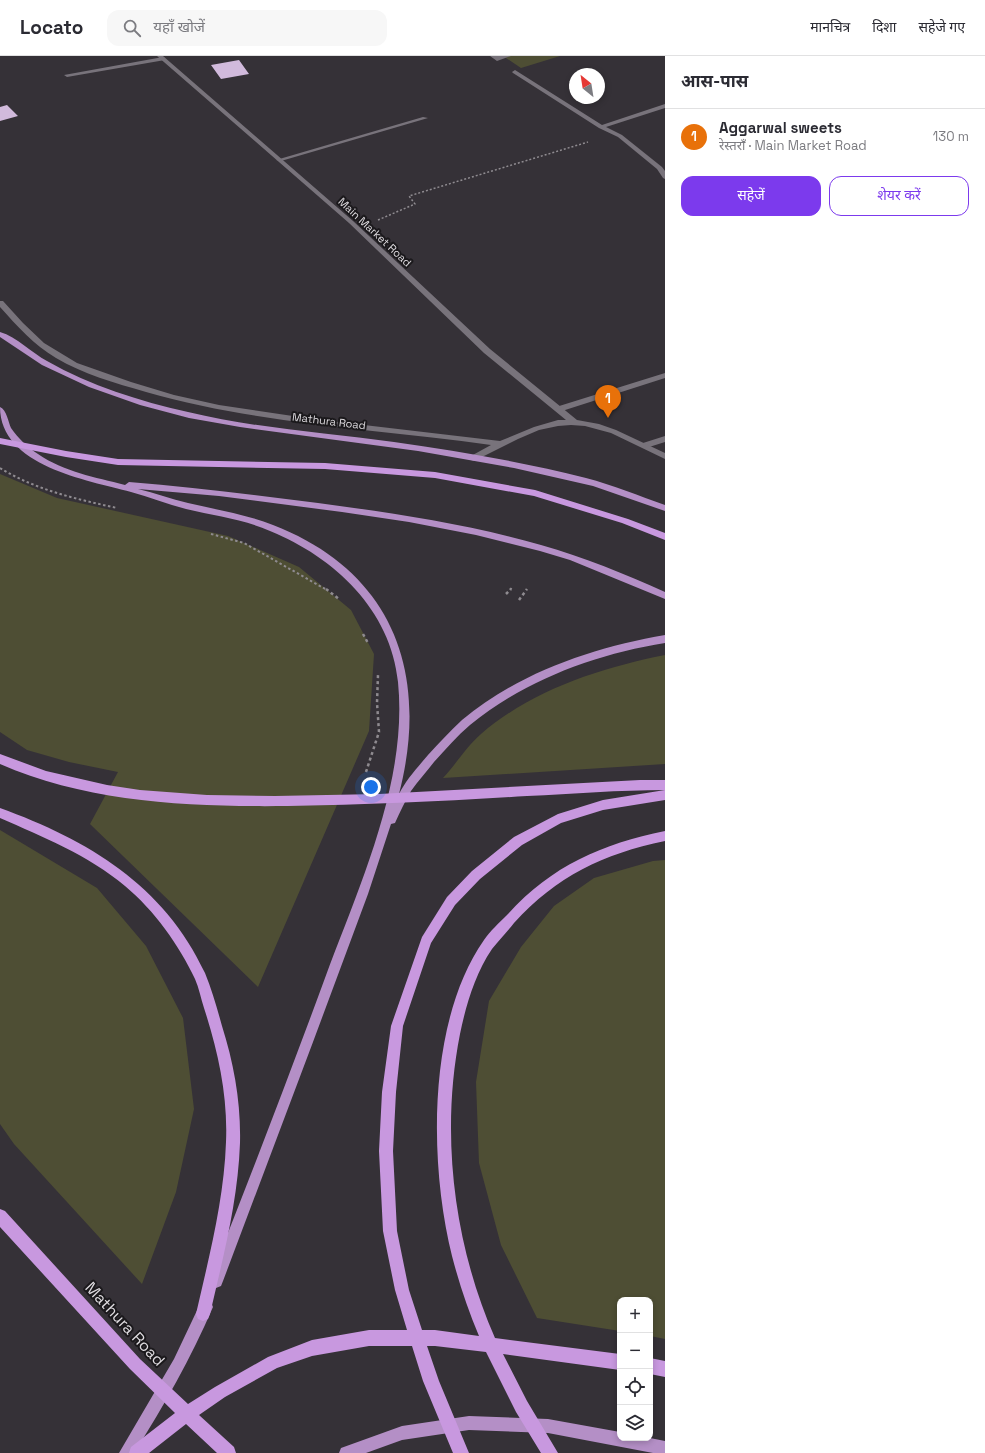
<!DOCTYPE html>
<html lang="hi">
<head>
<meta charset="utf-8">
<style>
  :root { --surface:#fff; --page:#f7f7f7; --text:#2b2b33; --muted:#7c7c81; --line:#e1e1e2; --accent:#7c3aed }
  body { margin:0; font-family:"Space Grotesk","Noto Sans Devanagari",sans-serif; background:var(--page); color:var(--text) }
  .controls { position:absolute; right:12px; bottom:12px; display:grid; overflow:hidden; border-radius:8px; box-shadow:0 2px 6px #0003 }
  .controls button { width:36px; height:36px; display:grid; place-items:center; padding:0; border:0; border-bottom:1px solid var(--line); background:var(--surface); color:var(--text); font:20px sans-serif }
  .compass { position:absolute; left:569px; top:12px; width:36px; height:36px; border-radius:50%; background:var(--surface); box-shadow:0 2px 6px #0003; rotate:330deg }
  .you { position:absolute; left:371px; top:731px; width:14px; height:14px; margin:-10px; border:3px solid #fff; border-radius:50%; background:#1a73e8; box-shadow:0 0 0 6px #1a73e833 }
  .badge { display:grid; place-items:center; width:26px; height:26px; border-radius:50%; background:var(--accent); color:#fff; font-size:13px; font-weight:700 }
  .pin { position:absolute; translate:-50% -33px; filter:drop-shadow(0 1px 2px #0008) }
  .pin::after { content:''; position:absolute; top:21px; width:14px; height:12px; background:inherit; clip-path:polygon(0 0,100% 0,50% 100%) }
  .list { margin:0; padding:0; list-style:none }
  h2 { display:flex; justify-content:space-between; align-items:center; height:52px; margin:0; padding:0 16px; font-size:17px }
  h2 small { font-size:13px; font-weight:400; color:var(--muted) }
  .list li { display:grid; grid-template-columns:26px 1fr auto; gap:12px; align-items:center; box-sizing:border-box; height:56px; padding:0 16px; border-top:1px solid var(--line) }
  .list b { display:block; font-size:15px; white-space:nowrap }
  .list p { margin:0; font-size:13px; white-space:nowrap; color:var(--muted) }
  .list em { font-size:13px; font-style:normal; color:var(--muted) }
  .actions { display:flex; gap:8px; padding:12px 16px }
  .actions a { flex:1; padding:9px 0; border:1px solid var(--accent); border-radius:12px; text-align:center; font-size:14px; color:var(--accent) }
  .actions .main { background:var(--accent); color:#fff }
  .icon { flex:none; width:22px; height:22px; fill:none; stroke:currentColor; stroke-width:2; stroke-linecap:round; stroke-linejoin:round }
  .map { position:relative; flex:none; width:665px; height:1397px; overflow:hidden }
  header { display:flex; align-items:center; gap:24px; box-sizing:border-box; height:56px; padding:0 20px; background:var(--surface); border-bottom:1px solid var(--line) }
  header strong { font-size:19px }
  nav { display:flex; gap:22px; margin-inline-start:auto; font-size:14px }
  .search { width:280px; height:36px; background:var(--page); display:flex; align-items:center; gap:10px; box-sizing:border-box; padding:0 14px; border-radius:12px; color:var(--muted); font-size:15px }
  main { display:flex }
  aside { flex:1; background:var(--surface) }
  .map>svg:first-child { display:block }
</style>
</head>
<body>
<header>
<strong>Locato</strong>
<div class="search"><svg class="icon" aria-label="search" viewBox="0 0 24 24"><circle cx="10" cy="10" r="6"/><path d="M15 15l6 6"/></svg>यहाँ खोजें</div>
<nav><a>मानचित्र</a><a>दिशा</a><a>सहेजे गए</a></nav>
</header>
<main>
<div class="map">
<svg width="665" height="1397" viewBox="0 0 665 1397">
  <rect width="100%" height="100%" fill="#353137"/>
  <!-- green -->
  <path fill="#4e4e34" d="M503,0H560L521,12Z
    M0,418L57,442L228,480L299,511L351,554L374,598L369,675L258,931L90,768L118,716L69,706L27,694L0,676Z
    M665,599V708L443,722C456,708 467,690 481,678C532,634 600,612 665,599Z
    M0,774L97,832L146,890L183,962L194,1053L176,1136L142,1228L14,1088L0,1068Z
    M665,804V1283L650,1280V1244H620V1275L537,1262L501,1189L479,1107L476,1026L489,945L521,891L554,850L594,822L653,805Z"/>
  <!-- building -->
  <path fill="#d1badc" d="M239,4L249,18L221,23L211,9Z
    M7,49L18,60L0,65V51Z"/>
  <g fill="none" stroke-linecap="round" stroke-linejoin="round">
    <!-- path-far2 -->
    <path stroke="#8f8b90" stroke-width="1.5" stroke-dasharray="2 2" stroke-linecap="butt" d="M378,164L415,148L409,140L588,86"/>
    <!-- path-far1 -->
    <path stroke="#8f8b90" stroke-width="2" stroke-dasharray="2.5 2.5" stroke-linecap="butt" d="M0,412C36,434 76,443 117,452
      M211,478L244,487L327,534
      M510,534L513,530"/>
    <!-- path -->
    <path stroke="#8f8b90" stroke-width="2.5" stroke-dasharray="3 3" stroke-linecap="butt" d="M326,533L339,543
      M506,538L511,533
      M519,544L527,533
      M363,578L368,587
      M366,716L379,676L377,647L378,619"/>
    <!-- service -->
    <path fill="#78737b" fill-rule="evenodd" d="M163,1L165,2V4L67,21L64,19Z"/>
    <!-- minor -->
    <path fill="#78737b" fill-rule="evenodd" d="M490,0H511L497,5Z
      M515,14L602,69L665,48V52L606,71L622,79L662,111L665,115V123L663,122L657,113L618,81L599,72L513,17L512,16Z
      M423,61L428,62L281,105L276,104Z
      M665,317V322L562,355H556L555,353L556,351Z
      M665,380V386L646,392L642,389L643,387Z"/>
    <!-- tertiary -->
    <path fill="#78737b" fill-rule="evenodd" d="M157,0H163L353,165L490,293L577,364L599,368L616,374L665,397V403L611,377L585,370L571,369L558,370L539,374L518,383L474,405L471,404V400L491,389C376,373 258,368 146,336C115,327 83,318 56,302C34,289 17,270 0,251V245H3L23,267L44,287L77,307L131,326L174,339L219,349L313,363L500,385L534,371L558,364H566L484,297L349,167Z"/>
    <!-- primary -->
    <path fill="#b48fc6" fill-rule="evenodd" d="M0,276C17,281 32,297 47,305C91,330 139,345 188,356C255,372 325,377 394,386C458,395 523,406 586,422C613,429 639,440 665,449V455L593,430L514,412L418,395L240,371L189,362L140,349L89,331L42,309L0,281Z
      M0,351C7,354 8,366 11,372C18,382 28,392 38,398C64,416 95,421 125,429L129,426C192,431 255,439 318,447C393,457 468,468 541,489C584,501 625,518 665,536V543L570,504L540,495L476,479L409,466L342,456L219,440L138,433C155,437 171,443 188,447C217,454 245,458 273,469C394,516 430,618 399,738C406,724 417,712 428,699C439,687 450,675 462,664C518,617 594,591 665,579V587C596,598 525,624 470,669C457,680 446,693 434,706C427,715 418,725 411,735C405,745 400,756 395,767L391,768L368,838L313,986L223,1225L221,1230L216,1232L211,1230L209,1225C249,1124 288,1023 325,922C359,830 408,726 398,626C391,554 334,501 270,475C243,463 215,460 186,453C167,448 149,441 131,436C87,424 0,410 0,351Z
      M206,1244L211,1246L213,1251C191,1302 164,1350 134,1397H119L174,1303L201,1246Z
      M469,1360L548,1363L620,1376V1382H650L665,1385V1397H653L548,1377L469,1374L402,1384L366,1397H339L341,1392L402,1370Z"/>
    <!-- trunk -->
    <path fill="#c898df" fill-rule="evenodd" d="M0,382L66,395L118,403L325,407L435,416L535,434L628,463L665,477V484L622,467L534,440L435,422L325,413L118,409L66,401L0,388Z
      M0,698L46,715L107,729L140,734L207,739L275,740L379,738L640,724H665V734C619,734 573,738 527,740C447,745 368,749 288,750C192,751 89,747 0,708Z
      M665,734V744L603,754L561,767L522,789L480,823L455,849L431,887L403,970L396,1036L393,1095L397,1175L409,1234L422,1274H435L479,1280C468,1254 459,1227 452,1200C429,1108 427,965 484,884C490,875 499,867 507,859C551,810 602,788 665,775V785C603,798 557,820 514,867C507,876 499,884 492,893C475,918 466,949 460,978C440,1079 454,1189 495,1282L620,1298V1314L503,1298L527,1345L558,1397H541L516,1356L486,1296L435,1290H427L439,1325L469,1397H453L423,1325L412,1290H369L312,1300L277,1312L225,1341L199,1359L234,1391L236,1397H217L186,1368L149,1397H129L131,1391L175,1357L130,1313L0,1171V1153L5,1155L140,1303L188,1348L215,1331L268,1301L312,1284L369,1274H407L395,1234L383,1175L379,1095L382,1036L391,970L422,881L447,841L472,815L514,781L558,758L603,744Z
      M0,752C88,784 164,829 205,917C212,934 217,952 222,970C234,1008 241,1047 240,1087C238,1145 223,1202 210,1258L208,1263L203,1265L198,1263L196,1258C209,1201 224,1144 226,1086C228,1040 218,995 204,952C201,943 199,932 195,923C179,889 154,854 125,830C88,799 43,781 0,762Z
      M650,1302L665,1305V1321L650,1318Z"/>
  </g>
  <g text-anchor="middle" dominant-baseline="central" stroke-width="4" stroke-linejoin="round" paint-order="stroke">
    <!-- far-street labels -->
    <g font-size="11" fill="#dedbdf" stroke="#1b191c">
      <text transform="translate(375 176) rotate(43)">Main Market Road</text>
      <text transform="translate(329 365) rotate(7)">Mathura Road</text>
    </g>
    <!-- near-street labels -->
    <g font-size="16" fill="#dedbdf" stroke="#1b191c">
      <text transform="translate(125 1268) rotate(47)">Mathura Road</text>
    </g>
  </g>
</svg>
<div class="controls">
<button>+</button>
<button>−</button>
<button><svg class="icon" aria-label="locate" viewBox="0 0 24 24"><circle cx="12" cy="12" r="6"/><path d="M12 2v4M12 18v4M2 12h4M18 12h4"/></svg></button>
<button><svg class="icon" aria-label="layers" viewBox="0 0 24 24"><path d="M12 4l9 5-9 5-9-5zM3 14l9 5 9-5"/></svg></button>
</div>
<svg class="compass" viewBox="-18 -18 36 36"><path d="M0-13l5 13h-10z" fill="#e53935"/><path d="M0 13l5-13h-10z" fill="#7c7c81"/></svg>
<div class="you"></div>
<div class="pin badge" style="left:608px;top:362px;background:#e8710a">1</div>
</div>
<aside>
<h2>आस-पास<small></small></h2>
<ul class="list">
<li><span class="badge" style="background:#e8710a">1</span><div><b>Aggarwal sweets</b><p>रेस्तराँ · Main Market Road</p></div><em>130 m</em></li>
</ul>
<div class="actions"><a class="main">सहेजें</a><a>शेयर करें</a></div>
</aside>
</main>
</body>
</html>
